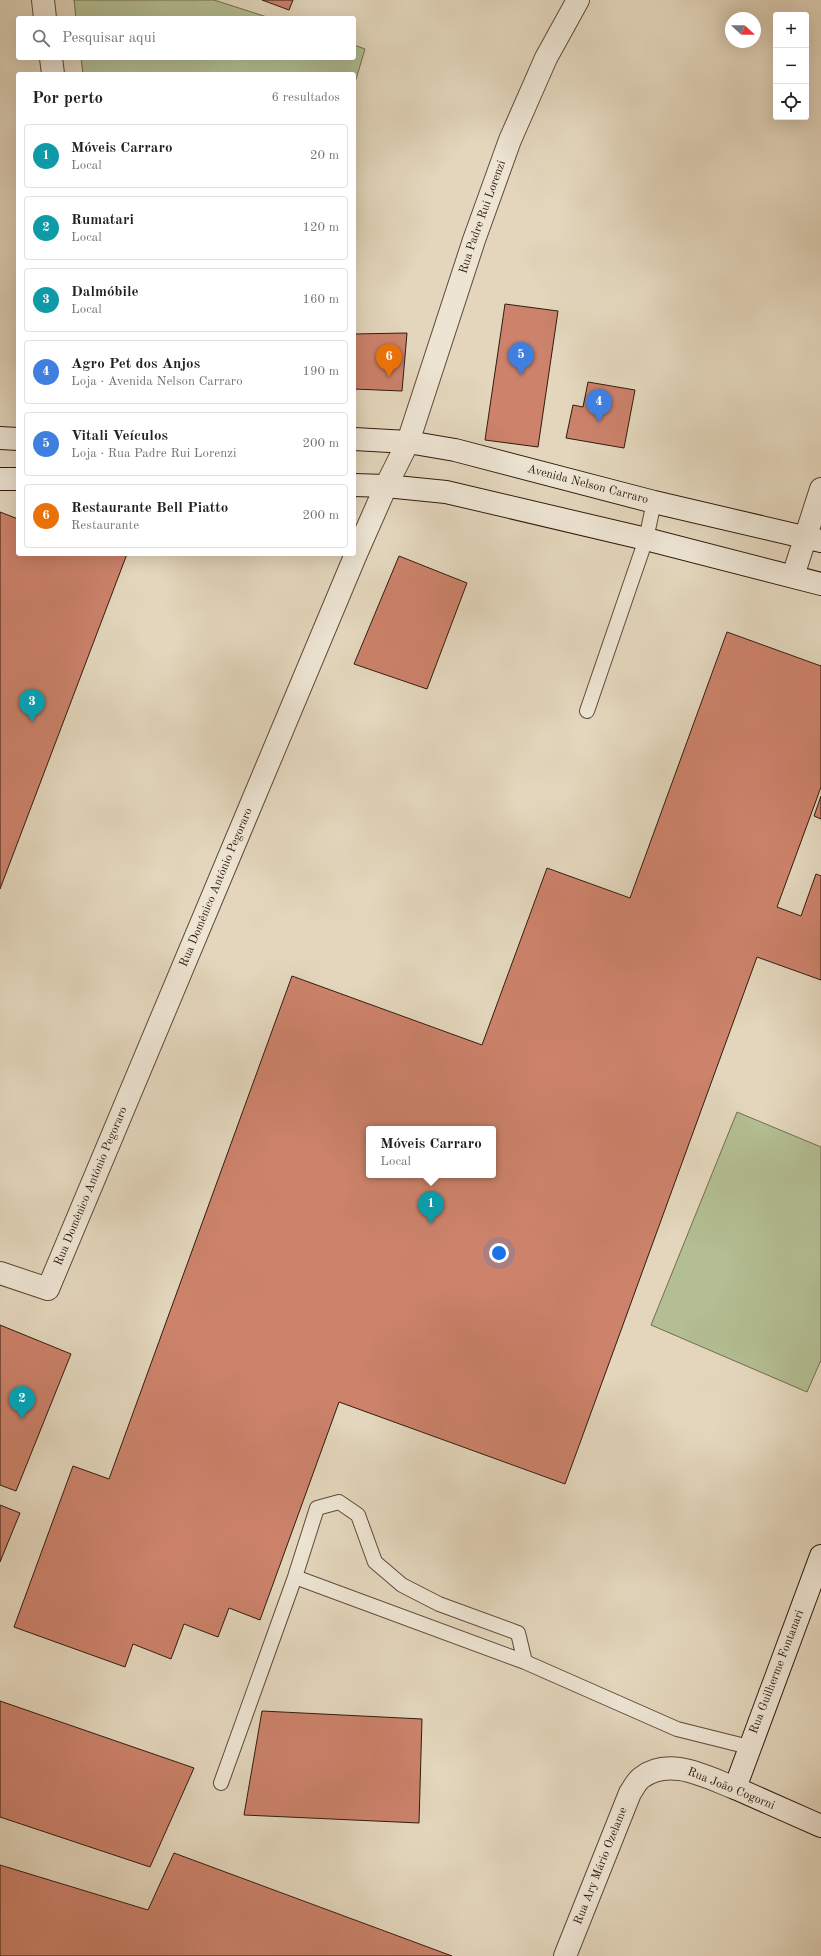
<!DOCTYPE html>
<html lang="pt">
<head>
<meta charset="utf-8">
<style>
  :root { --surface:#fff; --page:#f6f6f6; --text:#202124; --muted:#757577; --line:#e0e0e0; --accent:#8f2418 }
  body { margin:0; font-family:"Old Standard TT",serif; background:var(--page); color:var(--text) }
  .controls { position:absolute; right:12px; top:12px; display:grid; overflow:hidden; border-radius:4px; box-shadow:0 4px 16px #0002 }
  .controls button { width:36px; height:36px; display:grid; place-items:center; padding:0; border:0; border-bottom:1px solid var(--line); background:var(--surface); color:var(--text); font:20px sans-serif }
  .compass { position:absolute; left:725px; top:12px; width:36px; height:36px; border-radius:50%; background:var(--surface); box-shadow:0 4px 16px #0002; rotate:112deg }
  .you { position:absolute; left:499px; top:1253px; width:14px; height:14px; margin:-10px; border:3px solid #fff; border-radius:50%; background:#1a73e8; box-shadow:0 0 0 6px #1a73e833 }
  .badge { display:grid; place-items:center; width:26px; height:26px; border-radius:50%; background:var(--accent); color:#fff; font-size:13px; font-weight:700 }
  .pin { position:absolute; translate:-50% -33px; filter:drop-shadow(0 1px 2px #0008) }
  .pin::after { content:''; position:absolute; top:21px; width:14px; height:12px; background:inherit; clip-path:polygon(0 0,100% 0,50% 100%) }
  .popup { position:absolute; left:366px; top:1126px; width:130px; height:52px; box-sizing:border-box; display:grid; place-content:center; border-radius:4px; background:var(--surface); filter:drop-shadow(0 1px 3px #0005); font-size:13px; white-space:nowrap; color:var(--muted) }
  .popup b { font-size:15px; color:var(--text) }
  .popup::after { content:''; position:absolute; left:50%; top:100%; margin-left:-8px; border:8px solid transparent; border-top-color:var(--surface) }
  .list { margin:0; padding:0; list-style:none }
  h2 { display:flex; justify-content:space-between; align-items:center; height:52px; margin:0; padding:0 16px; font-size:17px }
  h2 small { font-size:13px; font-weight:400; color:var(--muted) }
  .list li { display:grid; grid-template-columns:26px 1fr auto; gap:12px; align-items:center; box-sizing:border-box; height:64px; margin:0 8px 8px; padding:0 8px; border:1px solid var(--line); border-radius:4px }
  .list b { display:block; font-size:15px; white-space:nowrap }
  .list p { margin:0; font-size:13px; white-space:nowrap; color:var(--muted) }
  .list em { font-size:13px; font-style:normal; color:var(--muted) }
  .icon { flex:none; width:22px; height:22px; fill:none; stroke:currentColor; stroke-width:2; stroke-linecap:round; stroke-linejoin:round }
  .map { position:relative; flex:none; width:821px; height:1956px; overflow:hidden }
  .search { position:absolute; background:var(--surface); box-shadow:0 4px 16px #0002; left:16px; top:16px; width:340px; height:44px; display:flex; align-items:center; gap:10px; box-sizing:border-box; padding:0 14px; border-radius:4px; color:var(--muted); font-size:15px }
  .panel { position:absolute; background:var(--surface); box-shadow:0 4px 16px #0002; left:16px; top:72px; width:340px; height:484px; border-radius:4px }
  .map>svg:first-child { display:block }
</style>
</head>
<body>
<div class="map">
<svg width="821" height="1956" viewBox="0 0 821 1956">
  <rect width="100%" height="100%" fill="#e3d6bc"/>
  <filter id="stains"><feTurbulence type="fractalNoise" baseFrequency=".005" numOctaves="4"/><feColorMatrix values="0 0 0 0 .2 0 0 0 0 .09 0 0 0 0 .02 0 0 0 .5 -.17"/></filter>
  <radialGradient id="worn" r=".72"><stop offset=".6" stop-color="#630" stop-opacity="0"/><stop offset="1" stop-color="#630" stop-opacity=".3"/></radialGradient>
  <!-- green -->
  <path fill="#b3be92" stroke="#726d4f" d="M74,0H214L270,18H76Z
    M354,45L365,49L354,86V74H83L81,58H354Z
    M737,1112L821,1147V1360L807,1392L651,1325Z"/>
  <!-- building -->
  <path fill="#cc826b" stroke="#311c0c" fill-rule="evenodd" d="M262,0H293L289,10Z
    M505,304L558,311L538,447L485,440Z
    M407,333L402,391L354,389V334Z
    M588,382L635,390L624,448L566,438L573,405L583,407Z
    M0,512L18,519V554H127L0,889Z
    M399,556L467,583L427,689L354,664Z
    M727,632L821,666V787L777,907L801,916L816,874L821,876V980L757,957L565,1484L339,1402L260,1620L229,1608L218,1637L184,1624L171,1659L133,1644L125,1667L14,1627L73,1466L109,1479L292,976L482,1045L547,868L630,898ZM369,1129H493V1175H369Z
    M821,796V819L814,816Z
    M0,1325L71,1354L16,1491L0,1485Z
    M0,1505L20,1513L0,1562Z
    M0,1701L194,1768L150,1867L0,1817Z
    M262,1711L422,1719L419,1823L244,1815Z
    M174,1853L452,1956H0V1865L148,1910Z"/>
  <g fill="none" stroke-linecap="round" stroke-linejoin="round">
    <!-- lane casing -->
    <g stroke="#5e4a38" stroke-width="16">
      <path id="lane" d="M587,711L646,539L654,502
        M295,1577L525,1662L677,1729L749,1747
        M221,1783L295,1577L317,1508L339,1502L358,1515L375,1562L402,1585L439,1604L518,1633L525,1662"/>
    </g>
    <!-- street casing -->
    <g stroke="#5e4a38" stroke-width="24">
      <g id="street">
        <path d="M43,0L45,18"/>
        <path d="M51,58L53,74"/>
        <path d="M793,576L821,489"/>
        <path id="s1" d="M0,1273L48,1289L356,554L386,486L408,442L474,240L510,140L546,58L578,0"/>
        <path id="s2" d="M565,1956L630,1793C633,1789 636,1782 641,1778C669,1756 706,1777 735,1788"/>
      </g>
    </g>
    <!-- secondary casing -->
    <g stroke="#311c0c" stroke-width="24">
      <g id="secondary">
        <path d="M0,438L18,439"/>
        <path id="s3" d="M354,439L408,442L455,450L654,502L821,541"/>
        <path d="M0,479H18"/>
        <path d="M354,485L386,486L446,492L646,539L821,584"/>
        <path d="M821,1556L735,1788L821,1826"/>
      </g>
    </g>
    <!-- lane -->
    <use href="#lane" stroke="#ede4d3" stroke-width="14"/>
    <!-- street -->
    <use href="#street" stroke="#ede4d3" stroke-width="22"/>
    <!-- secondary -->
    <use href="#secondary" stroke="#ede4d3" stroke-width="22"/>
  </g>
  <g text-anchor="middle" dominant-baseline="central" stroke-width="3" stroke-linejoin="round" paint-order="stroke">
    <!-- street labels -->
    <g font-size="12" fill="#311c0c" stroke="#ede4d3">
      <text stroke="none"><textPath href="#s1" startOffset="1208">Rua Padre Rui Lorenzi</textPath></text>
      <text stroke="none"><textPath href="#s3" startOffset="239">Avenida Nelson Carraro</textPath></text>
      <text stroke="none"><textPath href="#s1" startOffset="486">Rua Domênico Antônio Pegoraro</textPath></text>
      <text stroke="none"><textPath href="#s1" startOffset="162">Rua Domênico Antônio Pegoraro</textPath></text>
      <text transform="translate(777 1672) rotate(-69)">Rua Guilherme Fontanari</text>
      <text transform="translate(731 1789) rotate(22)">Rua João Cogorni</text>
      <text stroke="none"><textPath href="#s2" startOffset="97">Rua Ary Mário Ozelame</textPath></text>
    </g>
  </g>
  <rect width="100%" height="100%" filter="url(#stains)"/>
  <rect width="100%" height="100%" fill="url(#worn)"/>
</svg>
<div class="controls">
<button>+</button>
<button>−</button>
<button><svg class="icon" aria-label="locate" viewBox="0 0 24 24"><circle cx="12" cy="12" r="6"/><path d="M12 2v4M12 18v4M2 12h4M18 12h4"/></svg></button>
</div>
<svg class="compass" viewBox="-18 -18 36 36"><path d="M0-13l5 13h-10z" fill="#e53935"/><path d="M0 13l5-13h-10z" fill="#757577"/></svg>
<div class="you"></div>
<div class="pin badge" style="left:431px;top:1224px;background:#0f9aa8">1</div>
<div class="popup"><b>Móveis Carraro</b>Local</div>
<div class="pin badge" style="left:22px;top:1419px;background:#0f9aa8">2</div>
<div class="pin badge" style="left:32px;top:722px;background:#0f9aa8">3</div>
<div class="pin badge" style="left:599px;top:422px;background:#3f7fe0">4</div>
<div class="pin badge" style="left:521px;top:375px;background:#3f7fe0">5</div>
<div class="pin badge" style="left:389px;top:377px;background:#e8710a">6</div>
<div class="search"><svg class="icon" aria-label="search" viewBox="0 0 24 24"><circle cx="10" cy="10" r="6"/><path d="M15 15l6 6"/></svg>Pesquisar aqui</div>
<section class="panel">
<h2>Por perto<small>6 resultados</small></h2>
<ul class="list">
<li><span class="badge" style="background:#0f9aa8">1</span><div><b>Móveis Carraro</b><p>Local</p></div><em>20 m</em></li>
<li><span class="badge" style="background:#0f9aa8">2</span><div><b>Rumatari</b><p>Local</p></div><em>120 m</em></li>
<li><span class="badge" style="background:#0f9aa8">3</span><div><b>Dalmóbile</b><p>Local</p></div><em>160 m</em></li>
<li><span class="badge" style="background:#3f7fe0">4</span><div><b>Agro Pet dos Anjos</b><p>Loja · Avenida Nelson Carraro</p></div><em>190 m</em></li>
<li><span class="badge" style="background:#3f7fe0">5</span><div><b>Vitali Veículos</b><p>Loja · Rua Padre Rui Lorenzi</p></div><em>200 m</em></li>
<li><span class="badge" style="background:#e8710a">6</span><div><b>Restaurante Bell Piatto</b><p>Restaurante</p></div><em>200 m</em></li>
</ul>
</section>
</div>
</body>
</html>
